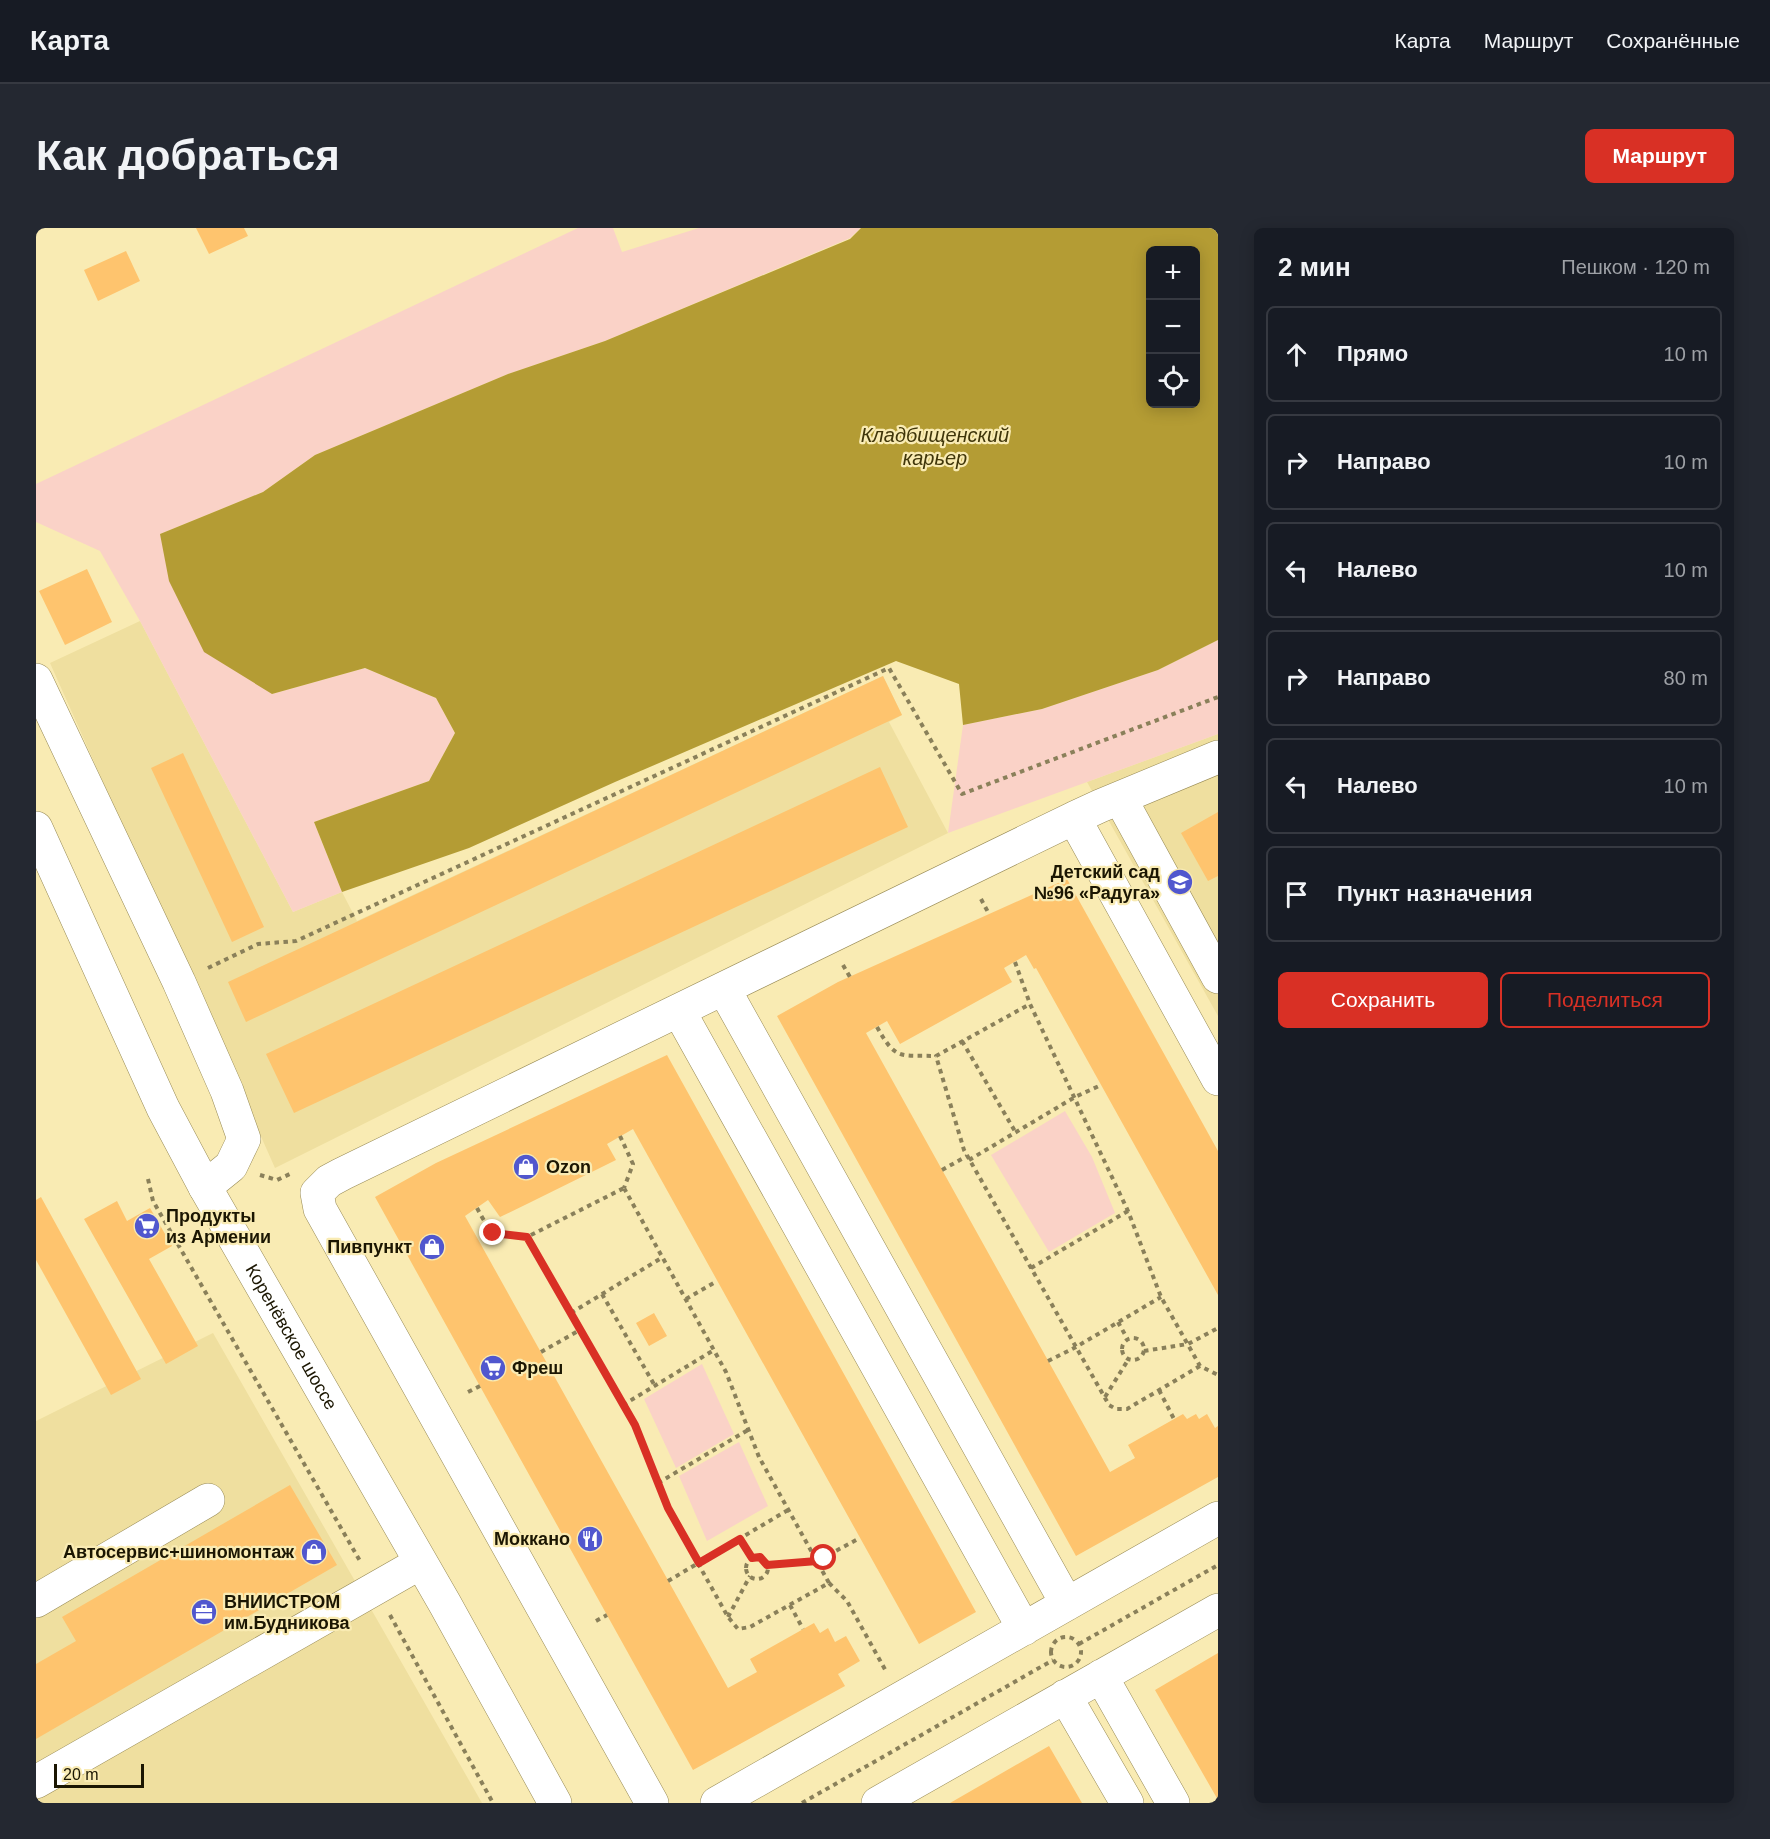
<!DOCTYPE html>
<html lang="ru">
<head>
<meta charset="utf-8">
<style>
  :root { --surface:#171b24; --page:#242831; --text:#f1f3f6; --muted:#9ea1a6; --line:#363941; --accent:#d93025 }
  body { margin:0; font-family:Arial,sans-serif; background:var(--page); color:var(--text) }
  .controls { position:absolute; right:18px; top:18px; display:grid; overflow:hidden; border-radius:9px; box-shadow:0 3px 15px #0003 }
  .controls button { width:54px; height:54px; display:grid; place-items:center; padding:0; border:0; border-bottom:2px solid var(--line); background:var(--surface); color:var(--text); font:30px sans-serif }
  .scale { position:absolute; left:18px; bottom:15px; width:90px; box-sizing:border-box; padding-left:6px; border:3px solid #1b1602; border-top:0; font-size:16px; line-height:21px; white-space:nowrap; color:#1b1602; -webkit-text-stroke:4px #f9ebb3; paint-order:stroke }
  .stop { position:absolute; width:18px; height:18px; margin:-14px; border:4px solid #d93025; border-radius:50%; background:#fff }
  .stop.end { background:#d93025; border-color:#fff; box-shadow:0 2px 6px #0008 }
  .list { margin:0; padding:0; list-style:none }
  h2 { display:flex; justify-content:space-between; align-items:center; height:78px; margin:0; padding:0 24px; font-size:26px }
  h2 small { font-size:20px; font-weight:400; color:var(--muted) }
  .list li { display:grid; grid-template-columns:39px 1fr auto; gap:18px; align-items:center; box-sizing:border-box; height:96px; margin:0 12px 12px; padding:0 12px; border:2px solid var(--line); border-radius:9px }
  .list b { display:block; font-size:22px; white-space:nowrap }
  .list em { font-size:20px; font-style:normal; color:var(--muted) }
  .actions { display:flex; gap:12px; padding:18px 24px }
  .actions a { flex:1; padding:14px 0; border:2px solid var(--accent); border-radius:9px; text-align:center; font-size:21px; color:var(--accent) }
  .actions .main { background:var(--accent); color:#fff }
  .icon { flex:none; width:33px; height:33px; fill:none; stroke:currentColor; stroke-width:2; stroke-linecap:round; stroke-linejoin:round }
  .map { position:relative; flex:none; width:1182px; height:1575px; overflow:hidden; border-radius:9px }
  header { display:flex; align-items:center; gap:36px; box-sizing:border-box; height:84px; padding:0 30px; background:var(--surface); border-bottom:2px solid var(--line) }
  header strong { font-size:28px }
  nav { display:flex; gap:33px; margin-inline-start:auto; font-size:21px }
  .intro { display:flex; align-items:center; justify-content:space-between; box-sizing:border-box; height:144px; padding:0 36px }
  h1 { margin:0; font-size:42px }
  .button { padding:15px 27px; border-radius:9px; background:var(--accent); color:#fff; font-size:21px; font-weight:700 }
  main { display:flex; gap:36px; padding:0 36px }
  aside { flex:1; background:var(--surface); border-radius:9px; box-shadow:0 3px 15px #0003 }
  .map>svg:first-child { display:block }
</style>
</head>
<body>
<header>
<strong>Карта</strong>
<nav><a>Карта</a><a>Маршрут</a><a>Сохранённые</a></nav>
</header>
<div class="intro"><h1>Как добраться</h1><a class="button">Маршрут</a></div>
<main>
<div class="map">
<svg width="1182" height="1575" viewBox="0 0 1182 1575">
  <rect width="100%" height="100%" fill="#f9ebb3"/>
  <!-- built -->
  <path fill="#efdf9f" d="M104,393L257,684L306,664L321,693L847,448L866,487L853,494L912,605L239,940L14,435Z
    M1182,506V788L1051,554Z
    M177,1105L446,1575H0V1193Z"/>
  <!-- green -->
  <path fill="#fad2c7" d="M542,0H577L586,24L663,0H825L814,10L569,113L472,146L279,227L227,264L124,306L236,466L329,440L400,470L419,505L393,553L278,594L306,664L257,684L104,393L64,323L0,294V256Z
    M1182,412V506L912,605L927,497L1006,481L1122,442Z
    M1029,883L1056,929L1079,985L1013,1024L955,927Z
    M666,1136L698,1206L640,1240L608,1171Z
    M703,1214L732,1278L671,1313L643,1248Z"/>
  <!-- water -->
  <path fill="#b49c34" fill-rule="evenodd" d="M825,0H1182V412L1122,442L1006,481L927,497L923,456L860,433L579,554L433,620L306,664L278,594L393,553L419,505L400,470L329,440L236,466L168,424L133,353L124,306L227,264L279,227L472,146L569,113L814,11ZM1114,22H1160V176H1114Z"/>
  <!-- building -->
  <path fill="#fec46e" d="M160,0H208L212,8L173,26Z
    M90,23L104,53L62,73L48,42Z
    M51,341L76,394L29,417L3,363Z
    M847,448L866,487L210,794L192,754Z
    M147,525L228,699L196,714L115,540Z
    M844,539L872,599L258,885L230,826Z
    M1182,584V648L1172,653L1145,605Z
    M1031,651L1182,923V1067L1000,740L998,741L990,727L968,740L976,754L864,816L851,793L830,805L1074,1244L1099,1230L1092,1217L1147,1186L1151,1191L1160,1186L1163,1191L1171,1186L1179,1200L1182,1198V1249L1040,1328L741,788L802,754Z
    M631,827L940,1384L883,1416L597,901L571,916L580,932L493,975L464,989L452,972L429,988L692,1460L721,1444L714,1431L778,1395L784,1405L792,1400L799,1414L810,1408L824,1433L802,1446L809,1458L657,1542L339,969L400,935Z
    M5,969L105,1151L75,1167L0,1032V972Z
    M81,973L91,993L114,980L136,1018L113,1031L162,1118L130,1136L48,991Z
    M618,1085L631,1108L613,1118L600,1095Z
    M254,1257L301,1337L0,1511V1436L40,1413L26,1389Z
    M1182,1425V1572L1119,1462Z
    M1013,1518L1046,1575H914Z"/>
  <g fill="none" stroke-linecap="round" stroke-linejoin="round">
    <!-- minor casing -->
    <g stroke="#988b56" stroke-width="34">
      <path id="minor" d="M0,452L143,754L191,863L208,911L195,938L169,959
        M1084,570L1182,749
        M1038,590L1064,578L1182,529
        M688,761L1031,1376
        M643,783L988,1401
        M0,1373L172,1272
        M1065,1448L1137,1575
        M1029,1468L1091,1575
        M0,1554L384,1335
        M616,1575L284,981L281,965L293,953L306,946L1038,590L1182,851
        M681,1575L1182,1290
        M842,1575L1182,1382"/>
    </g>
    <!-- major casing -->
    <g stroke="#988b56" stroke-width="34">
      <g id="major">
        <path id="s1" d="M0,600L127,880L169,959L409,1376L519,1575"/>
      </g>
    </g>
    <!-- path -->
    <path stroke="#8a805a" stroke-width="4" stroke-dasharray="4.5 4.5" stroke-linecap="butt" d="M945,671L953,686
      M979,734L994,776
      M807,737L814,749
      M172,740L222,716L260,713L853,440L926,566L1182,469
      M841,799C860,833 864,827 900,828
      M926,813L980,905
      M584,908L597,936L588,960
      M933,932L1039,869L1065,857
      M906,942L931,928
      M224,947L241,952L256,945
      M112,951L117,973L324,1333
      M588,960L690,1144L723,1229L793,1355L714,1399L702,1401L692,1389L631,1280L599,1197L491,1009Z
      M441,980C457,1010 458,1006 491,1009
      M995,1040L1092,983
      M566,1066L619,1158
      M650,1071L681,1053
      M535,1085L627,1029
      M1082,1094L1092,1112
      M1086 1121a11 11 0 1 1 22 0a11 11 0 1 1-22 0Z
      M1108,1123L1152,1116L1182,1100
      M505,1124L544,1102
      M1012,1133L1040,1119L1125,1069
      M1164,1138L1091,1181H1080L1073,1177L928,922L900,828L994,776L1092,983L1125,1069L1164,1138L1182,1147
      M1123,1162L1138,1191
      M432,1164L444,1158
      M1069,1169L1092,1132
      M587,1177L678,1122
      M622,1255L712,1202
      M704,1311L716,1330
      M710 1340a11 11 0 1 1 22 0a11 11 0 1 1-22 0Z
      M731,1337L781,1333L824,1310
      M632,1353L752,1282
      M793,1355L811,1373L851,1445
      M754,1377L767,1401
      M354,1387L457,1575
      M692,1389L714,1348
      M560,1393L571,1387
      M1015 1424a15 15 0 1 1 30 0a15 15 0 1 1-30 0Z
      M1043,1416L1182,1337
      M766,1575L1017,1432"/>
    <!-- minor -->
    <use href="#minor" stroke="#fff" stroke-width="33"/>
    <!-- major -->
    <use href="#major" stroke="#fff" stroke-width="33"/>
  </g>
  <g fill="none" stroke-linecap="round" stroke-linejoin="round">
    <!-- route -->
    <path stroke="#d93025" stroke-width="8" d="M457,1005L491,1009L599,1197L632,1280L663,1335L704,1311L716,1330L724,1329L731,1337L781,1333L788,1330"/>
  </g>
  <!-- icons -->
  <defs>
    <g id="school-disc" transform="scale(1.35)"><circle r="9.5" fill="#5157ce" stroke="#f9ebb3"/><path d="M0-5L7-2L0 1L-7-2ZM-4 1L0 2.5L4 1V4Q0 6-4 4Z" fill="#fff"/></g>
    <g id="shop-disc" transform="scale(1.35)"><circle r="9.5" fill="#5157ce" stroke="#f9ebb3"/><path d="M-5-2.5h2.3a2.7 3.5 0 0 1 5.4 0H5L5.5 6h-11ZM-1.5-2.5h3a1.5 2.3 0 0 0-3 0Z" fill="#fff"/></g>
    <g id="supermarket-disc" transform="scale(1.35)"><circle r="9.5" fill="#5157ce" stroke="#f9ebb3"/><path d="M-6-5.5h2.5l.6 2H6L4.5 2H-2.5L-4.4-4H-6ZM-1.5 3.2a1.3 1.3 0 1 0 .1 0ZM3 3.2a1.3 1.3 0 1 0 .1 0Z" fill="#fff"/></g>
    <g id="restaurant-disc" transform="scale(1.35)"><circle r="9.5" fill="#5157ce" stroke="#f9ebb3"/><path d="M-5-6h1v4h1v-4h1v4h1v-4h1v5L-1.5 .5V6h-2V.5L-5-1ZM5-6V6H3V1.5H1.5Q1.5-4 5-6Z" fill="#fff"/></g>
    <g id="office-disc" transform="scale(1.35)"><circle r="9.5" fill="#5157ce" stroke="#f9ebb3"/><path d="M-6-3h4V-5.5h4V-3h4V5H-6ZM-1-4.5V-3h2v-1.5ZM-6 0V1H6V0Z" fill="#fff"/></g>
  </defs>
  <g fill-rule="evenodd">
    <use href="#school-disc" x="1144" y="654"/>
    <use href="#shop-disc" x="490" y="939"/>
    <use href="#supermarket-disc" x="111" y="998"/>
    <use href="#shop-disc" x="396" y="1019"/>
    <use href="#supermarket-disc" x="457" y="1140"/>
    <use href="#restaurant-disc" x="554" y="1311"/>
    <use href="#shop-disc" x="278" y="1324"/>
    <use href="#office-disc" x="168" y="1384"/>
  </g>
  <g text-anchor="middle" dominant-baseline="central" stroke-width="4.5" stroke-linejoin="round" paint-order="stroke">
    <!-- poi labels -->
    <g font-size="18" font-weight="bold" fill="#1b1602" stroke="#f9ebb3" text-anchor="end">
      <text x="1124" y="644">Детский сад<tspan x="1124" dy="21">№96 «Радуга»</tspan></text>
      <text x="510" y="939" text-anchor="start">Ozon</text>
      <text x="130" y="988" text-anchor="start">Продукты<tspan x="130" dy="21">из Армении</tspan></text>
      <text x="376" y="1019">Пивпункт</text>
      <text x="476" y="1140" text-anchor="start">Фреш</text>
      <text x="534" y="1311">Моккано</text>
      <text x="258" y="1324">Автосервис+шиномонтаж</text>
      <text x="188" y="1374" text-anchor="start">ВНИИСТРОМ<tspan x="188" dy="21">им.Будникова</tspan></text>
    </g>
    <!-- street labels -->
    <g font-size="18" fill="#1b1602" stroke="#f9ebb3">
      <text stroke="none"><textPath href="#s1" startOffset="570">Коренёвское шоссе</textPath></text>
    </g>
    <!-- water labels -->
    <g font-size="20" font-style="italic" fill="#40360a" stroke="#f9ebb3">
      <text x="899" y="207">Кладбищенский<tspan x="899" dy="23">карьер</tspan></text>
    </g>
  </g>
</svg>
<div class="controls">
<button>+</button>
<button>−</button>
<button><svg class="icon" aria-label="locate" viewBox="0 0 24 24"><circle cx="12" cy="12" r="6"/><path d="M12 2v4M12 18v4M2 12h4M18 12h4"/></svg></button>
</div>
<div class="scale">20 m</div>
<div class="stop" style="left:788px;top:1330px"></div>
<div class="stop end" style="left:457px;top:1005px"></div>
</div>
<aside>
<h2>2 мин<small>Пешком · 120 m</small></h2>
<ul class="list">
<li><svg class="icon" aria-label="ahead" viewBox="0 0 24 24"><path d="M12 20V5M6 11l6-6 6 6"/></svg><div><b>Прямо</b></div><em>10 m</em></li>
<li><svg class="icon" aria-label="right" viewBox="0 0 24 24"><path d="M7 20v-9h11M14 6l5 5-5 5"/></svg><div><b>Направо</b></div><em>10 m</em></li>
<li><svg class="icon" aria-label="left" viewBox="0 0 24 24"><path d="M17 20v-9H6M10 6l-5 5 5 5"/></svg><div><b>Налево</b></div><em>10 m</em></li>
<li><svg class="icon" aria-label="right" viewBox="0 0 24 24"><path d="M7 20v-9h11M14 6l5 5-5 5"/></svg><div><b>Направо</b></div><em>80 m</em></li>
<li><svg class="icon" aria-label="left" viewBox="0 0 24 24"><path d="M17 20v-9H6M10 6l-5 5 5 5"/></svg><div><b>Налево</b></div><em>10 m</em></li>
<li><svg class="icon" aria-label="arrive" viewBox="0 0 24 24"><path d="M6 21V4h12l-3 4 3 4H6"/></svg><div><b>Пункт назначения</b></div></li>
</ul>
<div class="actions"><a class="main">Сохранить</a><a>Поделиться</a></div>
</aside>
</main>
</body>
</html>
